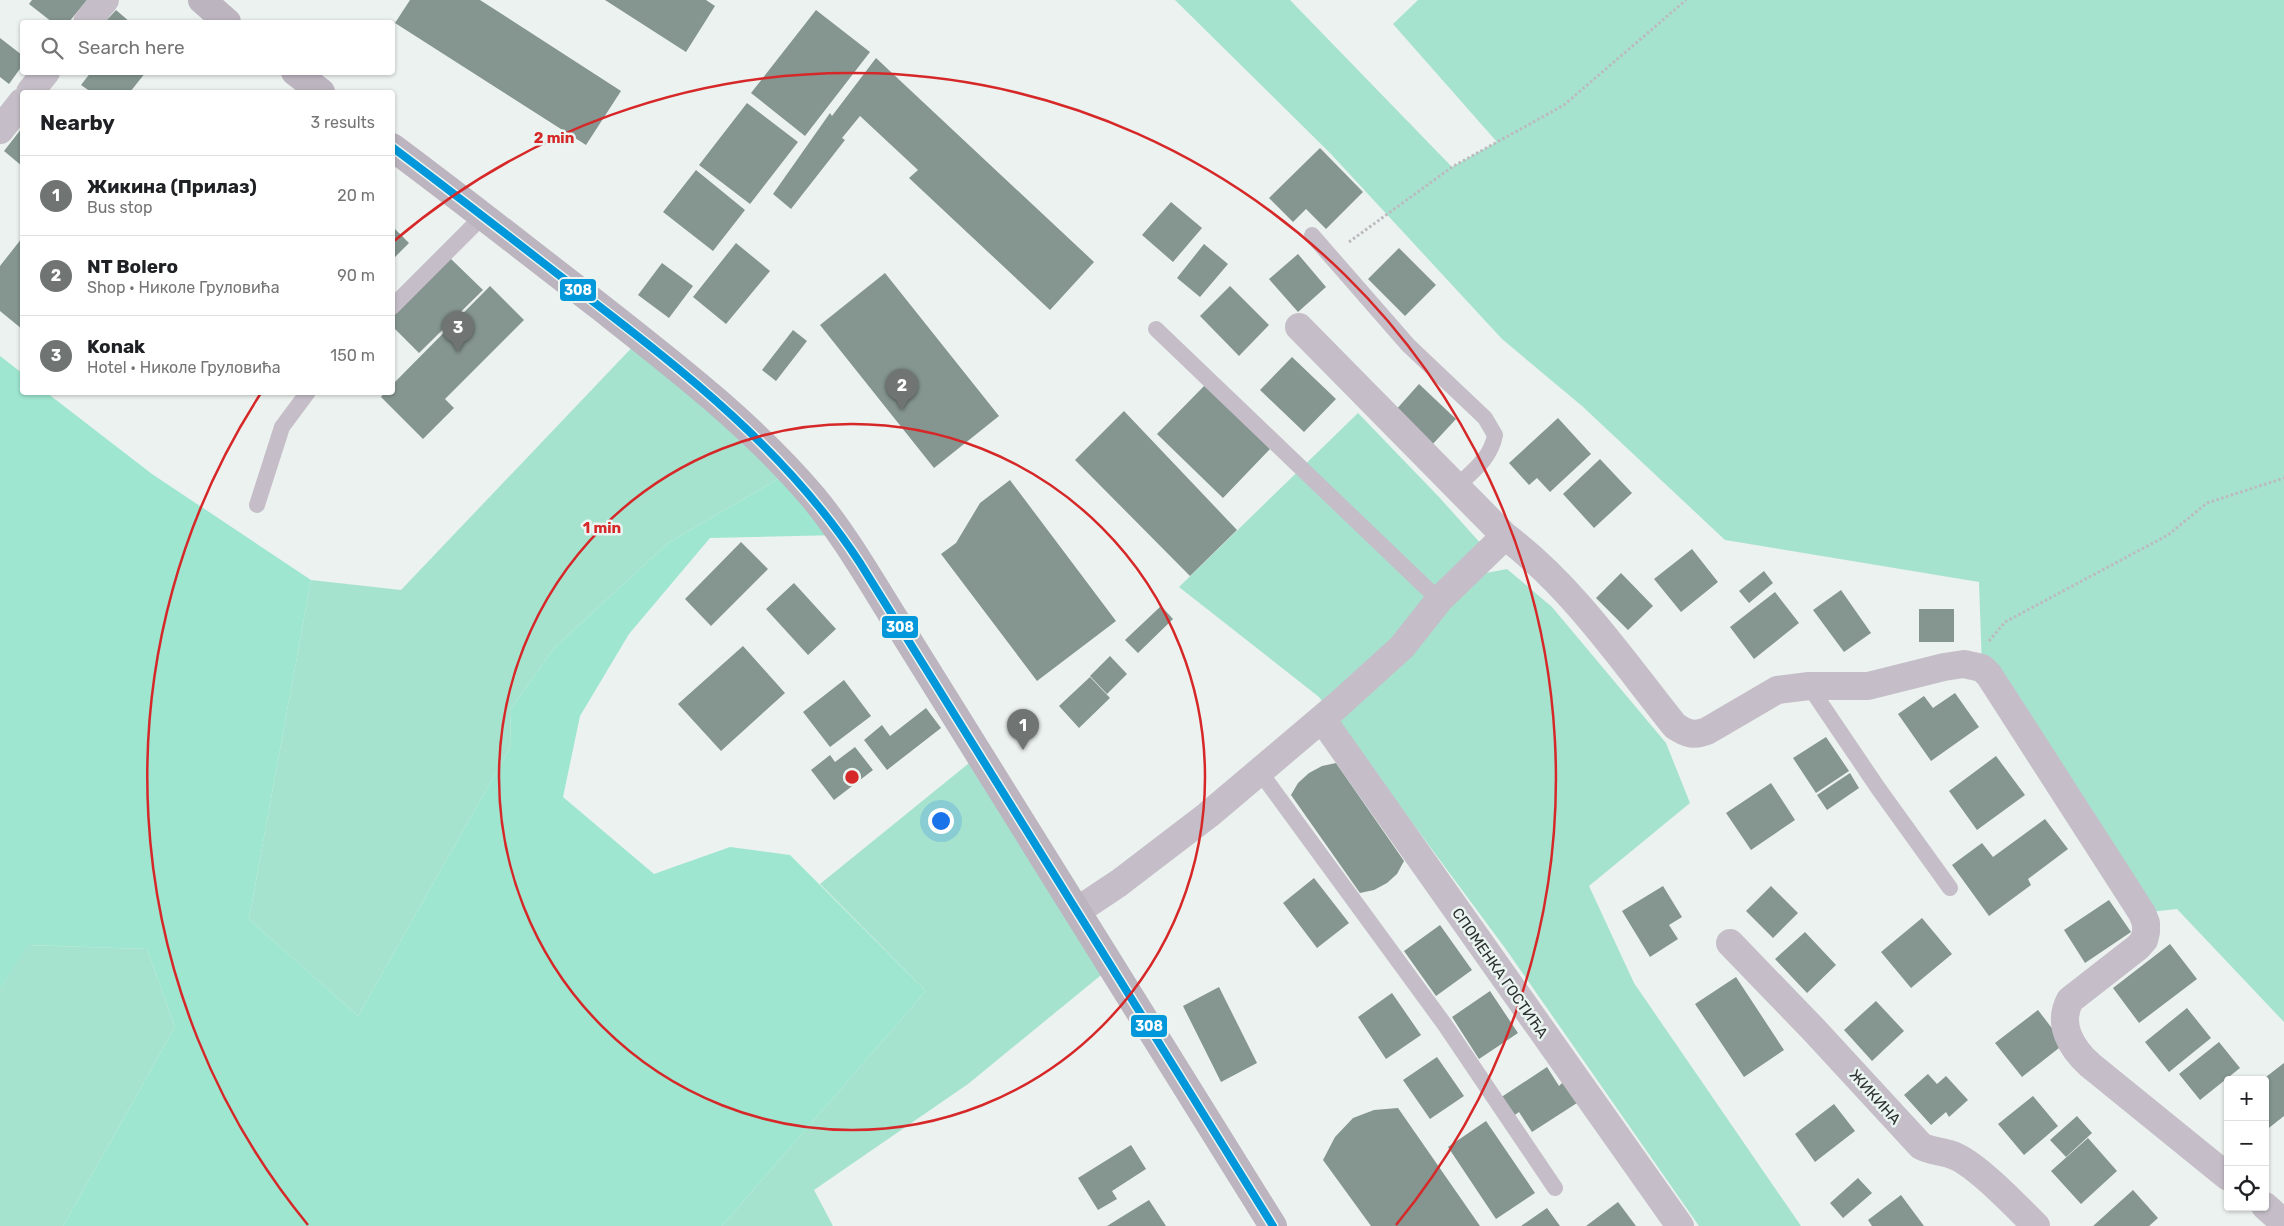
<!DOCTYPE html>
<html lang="en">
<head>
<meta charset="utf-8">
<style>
  :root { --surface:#fff; --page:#f2f2f2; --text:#202124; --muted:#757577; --line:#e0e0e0; --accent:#707573 }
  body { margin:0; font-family:Rubik,sans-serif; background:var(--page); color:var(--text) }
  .controls { position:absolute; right:15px; bottom:15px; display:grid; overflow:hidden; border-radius:5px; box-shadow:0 1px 4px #0004 }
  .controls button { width:45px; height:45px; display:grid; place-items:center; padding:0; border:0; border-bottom:1px solid var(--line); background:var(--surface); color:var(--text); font:25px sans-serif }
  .you { position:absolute; left:940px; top:820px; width:18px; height:18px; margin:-12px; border:4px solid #fff; border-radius:50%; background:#1a73e8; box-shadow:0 0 0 8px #1a73e833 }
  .badge { display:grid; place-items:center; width:32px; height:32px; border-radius:50%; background:var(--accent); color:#fff; font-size:16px; font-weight:700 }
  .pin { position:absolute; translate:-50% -41px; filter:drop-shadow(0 1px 2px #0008) }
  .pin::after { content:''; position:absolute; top:26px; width:18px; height:15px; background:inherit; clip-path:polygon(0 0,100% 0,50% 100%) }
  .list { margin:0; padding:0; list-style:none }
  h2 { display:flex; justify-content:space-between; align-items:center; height:65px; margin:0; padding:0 20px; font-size:21px }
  h2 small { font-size:16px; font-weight:400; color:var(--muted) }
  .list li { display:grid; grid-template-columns:32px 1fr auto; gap:15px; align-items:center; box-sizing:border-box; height:80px; padding:0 20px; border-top:1px solid var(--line) }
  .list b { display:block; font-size:19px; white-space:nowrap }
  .list p { margin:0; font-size:16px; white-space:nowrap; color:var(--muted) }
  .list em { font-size:16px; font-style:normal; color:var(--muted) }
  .icon { flex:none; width:28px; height:28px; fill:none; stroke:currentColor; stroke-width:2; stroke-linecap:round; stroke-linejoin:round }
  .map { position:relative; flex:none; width:2284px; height:1226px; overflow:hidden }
  .search { position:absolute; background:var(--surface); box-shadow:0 1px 4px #0004; left:20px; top:20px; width:375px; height:55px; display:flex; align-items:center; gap:12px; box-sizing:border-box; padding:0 18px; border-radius:5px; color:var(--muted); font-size:19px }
  .panel { position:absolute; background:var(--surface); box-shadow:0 1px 4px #0004; left:20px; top:90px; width:375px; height:305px; border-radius:5px }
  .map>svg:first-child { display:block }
</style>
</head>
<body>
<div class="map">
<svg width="2284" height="1226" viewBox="0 0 2284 1226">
  <rect width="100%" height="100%" fill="#ecf2ef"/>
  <!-- green -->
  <path fill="#a6e3cf" d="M1175,0H1290L1452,167L1497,142L1393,24L1418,0H2284V1022L2177,909L2142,913L1982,668L1979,582L1725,540L1582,406L1502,339L1331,154Z
    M640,339L790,472L668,543L554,648L510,710L511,746L358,1016L249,919L311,580L401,590Z
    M1358,413L1439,497L1491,555L1481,574L1507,569L1552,607L1666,743L1690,803L1589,886L1634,983L1801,1226H1699L1505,948L1319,697L1179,587Z
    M979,755L1111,967L968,1084L814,1190L833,1226H722L926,991L820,884Z
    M27,945L147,949L175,1027L63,1226H0V989Z"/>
  <!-- forest -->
  <path fill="#9ee6d0" d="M0,356L22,373V392L47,393L152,474L311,580L249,919L358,1016L511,746L510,710L554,648L668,543L790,472L841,535L710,538L629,634L580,716L563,797L654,874L730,847L790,855L926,991L722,1226H63L175,1027L147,949L28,945L0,989Z"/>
  <!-- building -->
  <path fill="#859590" d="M32,0H87L69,22H52L29,4Z
    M410,0H480L621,91L586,145L395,23Z
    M605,0H706L715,6L686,52Z
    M116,10L130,22H105Z
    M816,10L870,52L805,136L751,93Z
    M0,38L22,55V66L9,84L0,77Z
    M876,58L1094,262L1050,310L909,178L918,170L860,116L842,138L845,140L791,209L773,194L830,113L832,116Z
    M91,72H146L130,92H91L81,85Z
    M747,103L798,142L750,204L699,165Z
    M22,128V166L4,151Z
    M1320,148L1363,192L1326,229L1306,209L1293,222L1269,198Z
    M696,170L745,210L713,251L663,212Z
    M1171,202L1202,228L1173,262L1142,235Z
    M392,226L409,243L392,260Z
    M22,238V329L0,311V266Z
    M736,243L770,271L726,324L693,297Z
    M1204,244L1228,264L1200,297L1177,278Z
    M1399,248L1436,285L1405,316L1368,279Z
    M1298,254L1326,287L1298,312L1269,279Z
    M450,258L483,290L419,353L392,326V316Z
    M662,263L693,286L669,318L638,295Z
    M885,273L999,416L934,468L820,325Z
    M490,286L524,320L445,399L454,408L423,439L381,397L385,392H392V385Z
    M1230,286L1269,325L1239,356L1200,316Z
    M793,330L807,341L776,381L762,370Z
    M1292,357L1336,399L1304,432L1260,390Z
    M1419,384L1456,419L1431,446L1394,412Z
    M1205,385L1270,449L1223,498L1157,434Z
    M1124,411L1237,530L1190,576L1075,460Z
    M1558,418L1591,454L1550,492L1537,478L1529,485L1509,463Z
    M1600,459L1632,493L1594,528L1563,494Z
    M1010,480L1116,621L1037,681L941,554L956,543L980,503Z
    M741,542L768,569L711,626L685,599Z
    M1692,549L1718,582L1681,612L1654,579Z
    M1764,571L1773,583L1749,603L1739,591Z
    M1621,573L1653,606L1628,630L1596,598Z
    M794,583L836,629L808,655L766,609Z
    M1841,590L1871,633L1844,652L1813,610Z
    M1775,592L1799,623L1754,659L1730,627Z
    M1161,606L1173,619L1138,653L1125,640Z
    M1919,609H1954V642H1919Z
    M743,646L785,693L721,751L678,704Z
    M1110,656L1127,674L1107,694L1090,676Z
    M1090,677L1110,698L1079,728L1059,706Z
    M844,680L871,716L830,747L803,712Z
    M1955,693L1979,727L1931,761L1898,714L1924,696L1933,708Z
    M926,708L941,728L887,770L864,740L882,725L890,736Z
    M1826,737L1849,771L1816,793L1793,758Z
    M855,747L873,770L834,800L811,770L830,755L835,762Z
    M1996,756L2025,795L1977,830L1949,791Z
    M1336,763L1404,861L1397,874L1387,883L1374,890L1360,893L1291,795L1298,783L1309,773L1322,766Z
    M1850,773L1859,788L1827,810L1817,795Z
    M1771,783L1795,820L1751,850L1726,813Z
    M2045,819L2068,849L2028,879L2031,885L1989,916L1952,865L1982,843L1993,857Z
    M1314,878L1349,923L1317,948L1283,903Z
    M1663,886L1682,917L1669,925L1678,939L1650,957L1622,911Z
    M1771,886L1798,913L1773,938L1746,911Z
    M2109,900L2131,932L2085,963L2064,930Z
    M1922,918L1952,954L1911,988L1881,952Z
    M1440,925L1472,970L1436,996L1404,951Z
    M1805,932L1836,965L1807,993L1775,959Z
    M2170,944L2197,979L2139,1023L2113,988Z
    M1736,977L1784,1050L1744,1077L1695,1004Z
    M1219,987L1257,1063L1221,1082L1183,1006Z
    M1490,991L1518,1033L1479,1059L1452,1017Z
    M1392,993L1421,1035L1386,1059L1358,1017Z
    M1876,1001L1904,1031L1872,1061L1844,1030Z
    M2187,1008L2211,1038L2169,1072L2145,1042Z
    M2038,1010L2064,1044L2022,1077L1995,1043Z
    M2219,1042L2240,1068L2200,1100L2179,1074Z
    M1437,1057L1464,1096L1430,1119L1403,1080Z
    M2284,1063V1116L2265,1131V1080H2262Z
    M1547,1067L1559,1086L1563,1082L1577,1103L1532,1132L1519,1112L1512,1117L1500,1098Z
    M1928,1074L1937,1084L1946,1076L1968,1100L1949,1117L1946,1112L1931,1125L1904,1095Z
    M2033,1096L2058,1126L2024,1155L1998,1124Z
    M1834,1104L1855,1131L1815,1162L1795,1134Z
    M1398,1108L1480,1226H1371L1323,1160L1335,1137L1353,1118L1374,1110Z
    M2077,1116L2092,1133L2066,1157L2050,1140Z
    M1486,1121L1535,1193L1496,1219L1448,1147Z
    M2088,1138L2117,1171L2081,1204L2051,1171Z
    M1131,1145L1146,1169L1112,1191L1117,1199L1098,1210L1078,1178Z
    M1858,1178L1872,1193L1843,1218L1830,1203Z
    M2133,1190L2158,1218L2149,1226H2093Z
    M1901,1195L1924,1226H1872L1868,1220Z
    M1149,1200L1166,1226H1107Z
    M1618,1202L1636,1226H1586Z
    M1547,1208L1560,1226H1521Z"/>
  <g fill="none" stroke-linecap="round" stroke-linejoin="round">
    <!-- path -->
    <path stroke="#bcbabf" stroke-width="3" stroke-dasharray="2.5 2.5" stroke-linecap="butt" d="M1349,242L1452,167L1564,105L1686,0
      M1989,641L2005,622L2168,535L2207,503L2284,478"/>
    <!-- lane -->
    <path stroke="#c5bec8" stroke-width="16" d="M1312,235L1408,345L1485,418L1495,435C1491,458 1473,471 1456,487
      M392,307L483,216
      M1156,329L1439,600
      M257,505L282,427L308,392
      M1809,686L1878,788L1950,888
      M1260,772L1445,1025L1555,1188"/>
    <!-- street -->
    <path stroke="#c5bec8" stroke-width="28" d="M87,22L105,0
      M30,92L46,72
      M0,130L22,102
      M1299,327L1505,536C1573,587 1622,660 1675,726C1687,734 1694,736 1707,731L1777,690L1809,686H1868L1944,667L1964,664L1982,668L1989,675L2142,913L2146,923V932L2144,940L2138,947L2070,1000C2057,1024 2071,1048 2090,1065L2228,1177
      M1322,719L1680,1226
      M1077,911L1119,883L1208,815L1338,705L1402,647L1439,600L1505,536
      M1730,943L1814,1030L1921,1146C1932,1152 1945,1151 1957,1157C1980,1168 2017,1207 2036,1226
      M2265,1206L2284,1223"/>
    <!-- secondary -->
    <path stroke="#bcb4bf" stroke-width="28" d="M202,0L227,22
      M295,72L321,92
      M392,147C462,199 530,253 599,306C674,365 751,424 813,497C847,538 874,587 903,632L1273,1226"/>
    <!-- bus-1 casing -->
    <g stroke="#eaf4f0" stroke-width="11">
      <path id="bus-1" d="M392,147C456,195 519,244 582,293C686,373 787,451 860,563L1273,1226"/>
    </g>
    <!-- bus-1 -->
    <use href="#bus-1" stroke="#0098da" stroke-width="8"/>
  </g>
  <!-- distance rings -->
  <g fill="none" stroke="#d62828" stroke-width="2.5">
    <circle cx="852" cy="777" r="353"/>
    <path d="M308 1225A705 705 0 0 1 261 393M394 241A705 705 0 0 1 1396 1225"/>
  </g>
  <g text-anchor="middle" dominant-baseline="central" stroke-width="5" stroke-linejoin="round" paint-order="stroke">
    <!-- street labels -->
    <g font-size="15" fill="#2d3130" stroke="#eaf4f0">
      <text transform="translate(1500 973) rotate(55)">СПОМЕНКА ГОСТИЋА</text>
      <text transform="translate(1875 1097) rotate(48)">ЖИКИНА</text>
    </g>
  </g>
  <circle cx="852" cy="777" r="8" fill="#d62828" stroke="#eaf4f0" stroke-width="2.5"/>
  <g font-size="15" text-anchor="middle" font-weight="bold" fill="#d62828" stroke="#eaf4f0" stroke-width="5" stroke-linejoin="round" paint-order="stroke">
    <text x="554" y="143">2 min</text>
    <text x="602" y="533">1 min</text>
  </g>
  <g stroke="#eaf4f0" stroke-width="2">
    <rect x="559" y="278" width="38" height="24" rx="5" fill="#0098da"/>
    <rect x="881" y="615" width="38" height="24" rx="5" fill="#0098da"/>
    <rect x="1130" y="1014" width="38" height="24" rx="5" fill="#0098da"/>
  </g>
  <g font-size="14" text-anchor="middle" font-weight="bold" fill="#fff">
    <text x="578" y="295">308</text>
    <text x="900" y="632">308</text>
    <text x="1149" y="1031">308</text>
  </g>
</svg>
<div class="controls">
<button>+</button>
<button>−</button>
<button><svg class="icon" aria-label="locate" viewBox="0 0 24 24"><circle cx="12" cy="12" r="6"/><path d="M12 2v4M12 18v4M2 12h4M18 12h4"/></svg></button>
</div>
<div class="you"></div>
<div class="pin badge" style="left:1023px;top:750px">1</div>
<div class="pin badge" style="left:902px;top:410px">2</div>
<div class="pin badge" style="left:458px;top:352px">3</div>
<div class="search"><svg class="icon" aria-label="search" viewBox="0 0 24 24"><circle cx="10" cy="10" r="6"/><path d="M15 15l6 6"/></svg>Search here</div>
<section class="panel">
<h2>Nearby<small>3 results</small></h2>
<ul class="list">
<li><span class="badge">1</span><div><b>Жикина (Прилаз)</b><p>Bus stop</p></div><em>20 m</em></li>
<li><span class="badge">2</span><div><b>NT Bolero</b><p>Shop · Николе Груловића</p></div><em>90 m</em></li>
<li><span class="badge">3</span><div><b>Konak</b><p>Hotel · Николе Груловића</p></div><em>150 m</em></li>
</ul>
</section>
</div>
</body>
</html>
